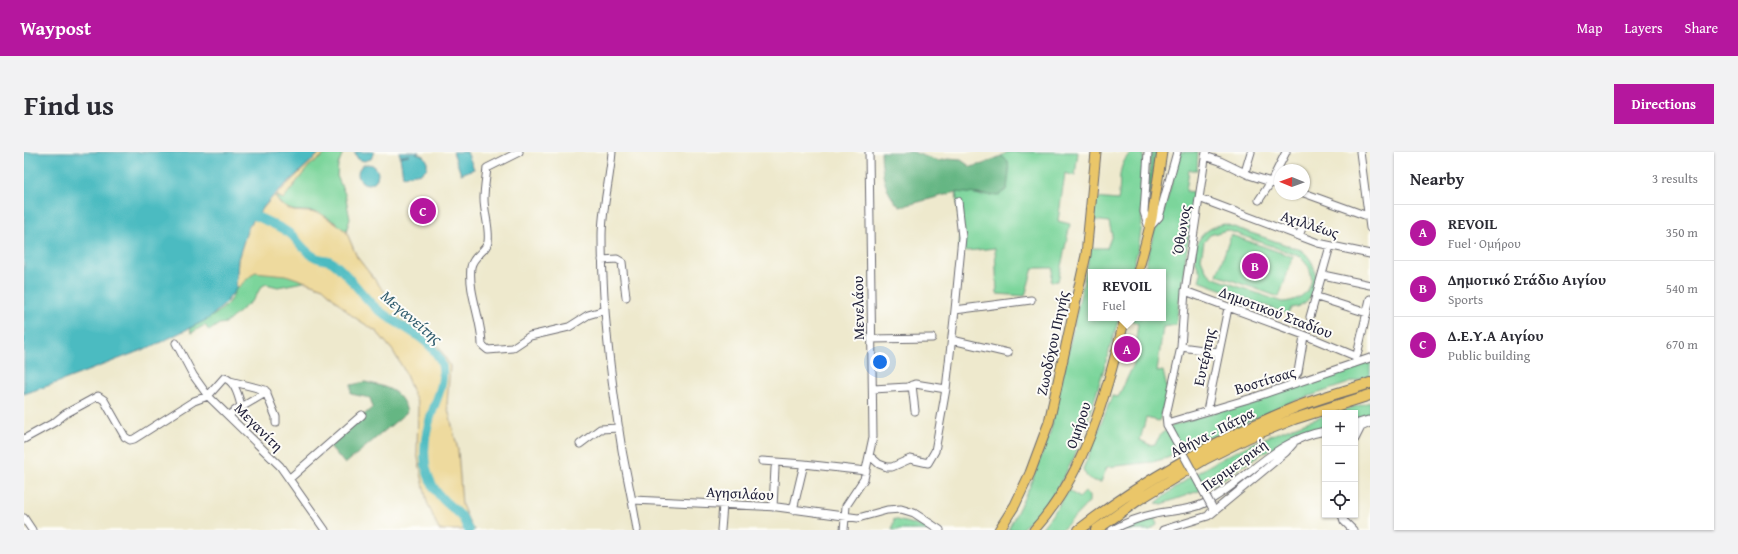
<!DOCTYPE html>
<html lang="en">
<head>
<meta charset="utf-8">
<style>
  :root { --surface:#fff; --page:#f2f2f3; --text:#2b2b33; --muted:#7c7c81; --line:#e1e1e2; --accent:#b5179e }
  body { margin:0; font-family:"Gentium Book Plus",serif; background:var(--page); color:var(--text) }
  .controls { position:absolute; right:12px; bottom:12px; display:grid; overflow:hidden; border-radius:0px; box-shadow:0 1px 3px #0004 }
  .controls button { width:36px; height:36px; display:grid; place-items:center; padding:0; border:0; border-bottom:1px solid var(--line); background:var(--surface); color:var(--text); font:20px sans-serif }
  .compass { position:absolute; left:1250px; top:12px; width:36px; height:36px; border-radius:50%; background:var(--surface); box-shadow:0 1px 3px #0004; rotate:271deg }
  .you { position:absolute; left:856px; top:210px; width:14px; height:14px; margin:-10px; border:3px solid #fff; border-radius:50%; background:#1a73e8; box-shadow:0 0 0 6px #1a73e833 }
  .badge { display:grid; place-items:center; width:26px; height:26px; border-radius:50%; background:var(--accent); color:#fff; font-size:13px; font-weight:700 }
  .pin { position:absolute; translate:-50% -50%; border:2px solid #fff; box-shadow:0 1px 4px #0006 }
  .popup { position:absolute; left:1064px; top:117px; width:78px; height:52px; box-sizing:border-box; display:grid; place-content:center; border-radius:0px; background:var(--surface); filter:drop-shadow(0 1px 3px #0005); font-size:13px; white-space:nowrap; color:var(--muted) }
  .popup b { font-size:15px; color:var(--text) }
  .popup::after { content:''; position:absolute; left:50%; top:100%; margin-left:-8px; border:8px solid transparent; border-top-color:var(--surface) }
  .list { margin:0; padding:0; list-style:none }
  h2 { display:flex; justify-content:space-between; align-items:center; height:52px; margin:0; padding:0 16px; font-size:17px }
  h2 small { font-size:13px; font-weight:400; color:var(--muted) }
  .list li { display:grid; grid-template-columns:26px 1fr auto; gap:12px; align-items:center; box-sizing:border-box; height:56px; padding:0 16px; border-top:1px solid var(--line) }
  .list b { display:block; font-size:15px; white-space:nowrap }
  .list p { margin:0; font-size:13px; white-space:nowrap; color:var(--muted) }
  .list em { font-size:13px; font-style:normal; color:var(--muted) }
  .icon { flex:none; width:22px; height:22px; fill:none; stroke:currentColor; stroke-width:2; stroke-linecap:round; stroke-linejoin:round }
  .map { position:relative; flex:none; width:1346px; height:378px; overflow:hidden; border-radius:0px }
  header { display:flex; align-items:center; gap:24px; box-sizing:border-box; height:56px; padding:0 20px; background:var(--accent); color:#fff }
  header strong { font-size:19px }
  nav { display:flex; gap:22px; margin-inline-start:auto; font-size:14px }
  .intro { display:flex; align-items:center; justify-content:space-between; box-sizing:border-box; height:96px; padding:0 24px }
  h1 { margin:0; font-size:28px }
  .button { padding:10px 18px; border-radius:0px; background:var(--accent); color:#fff; font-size:14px; font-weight:700 }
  main { display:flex; gap:24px; padding:0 24px }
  aside { flex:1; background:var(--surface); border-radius:0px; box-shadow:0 1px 3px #0004 }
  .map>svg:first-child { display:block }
</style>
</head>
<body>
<header>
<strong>Waypost</strong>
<nav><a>Map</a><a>Layers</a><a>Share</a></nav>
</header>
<div class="intro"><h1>Find us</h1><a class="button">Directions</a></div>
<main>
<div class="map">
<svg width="1346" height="378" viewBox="0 0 1346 378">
  <rect width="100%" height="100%" fill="#fdfcf7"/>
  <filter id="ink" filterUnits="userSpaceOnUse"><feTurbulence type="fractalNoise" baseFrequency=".025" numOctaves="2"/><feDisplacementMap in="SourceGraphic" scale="8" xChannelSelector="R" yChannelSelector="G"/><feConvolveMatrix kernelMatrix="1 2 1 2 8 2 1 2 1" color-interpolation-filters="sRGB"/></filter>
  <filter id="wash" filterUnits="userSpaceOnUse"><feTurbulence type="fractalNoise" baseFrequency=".012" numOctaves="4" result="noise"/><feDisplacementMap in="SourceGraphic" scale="16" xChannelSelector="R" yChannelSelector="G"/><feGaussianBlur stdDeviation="0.9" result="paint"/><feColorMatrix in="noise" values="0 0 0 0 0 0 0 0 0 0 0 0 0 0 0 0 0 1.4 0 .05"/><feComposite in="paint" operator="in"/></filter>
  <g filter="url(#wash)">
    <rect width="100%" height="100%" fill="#eee9cd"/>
    <!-- green -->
    <path fill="#7cd59b" stroke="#4f7c6b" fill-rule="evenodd" d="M304,0H319L314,13L313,24L321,42L326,67L322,79C314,73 305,65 296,62C277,54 265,67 250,43L259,47L285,14Z
      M984,0H1054L1051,24L1041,21L1034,69L1046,72L1034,129L1027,130L1029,116H1009L1001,144L973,142L971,96L935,100L936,75L932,40L940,39L959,44L984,9L977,4Z
      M1107,0H1120L1117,36L1118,72L1115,93L1108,120H1067V166H1095L1068,256L1050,306L1022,356L996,378H984L1005,336L1026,281L1067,96H1083L1088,83L1085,70L1069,68L1070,46L1094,48C1098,29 1091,17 1107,0Z
      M1156,0H1174L1173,18H1165L1162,39L1171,40L1152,173L1139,175L1133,220L1139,219L1144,241L1135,269L1122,266L1116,288L1126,293L1131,292L1137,282L1148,274L1346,209V224L1265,251L1143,306L1128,310L1083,315L1077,330C1066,329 1063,327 1059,317L1088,244L1094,245L1110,212L1115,196L1111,195L1114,172L1107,168L1108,166H1139V120H1120L1130,80L1138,66Z
      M1201,72L1277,98C1299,113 1297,152 1267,156L1264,162L1175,129L1177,121C1162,99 1176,75 1201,72ZM1203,78L1277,105C1298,125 1285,149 1258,150L1190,126L1182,119L1177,107L1180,90L1186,83Z
      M1207,83L1269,105L1255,145L1193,123Z
      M219,106L289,128L254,135L242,132L237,135L230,147L202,171L195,172L185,179L181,173L167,181L166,176C205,157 212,150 219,106Z
      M1346,250V264L1331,269V261H1309Z
      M1301,264V275L1280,281L1237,302L1186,335L1138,352L1132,351C1180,310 1242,283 1301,264Z
      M1045,338L1055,346L1061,340L1065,343V350L1038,378H1016L1031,359Z
      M1131,366L1133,373L1126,378H1098Z
      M870,367L904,376L906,378H868Z"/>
    <!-- forest -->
    <path fill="#65b683" stroke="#446c5f" d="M857,0H889L914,9L924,7L937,8L947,15L959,12L977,4L984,9L985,21L983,37L974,44L932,40L876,55C860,40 858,22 857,0Z
      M1126,0H1133L1125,54L1123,53Z
      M341,230C362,235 377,237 383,260L321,312L305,293L349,255L346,246L327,242V233Z"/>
    <!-- sand -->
    <path fill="#eeda9e" stroke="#887e6c" d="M297,0H304L285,14L259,47L252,43Z
      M250,43L256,52L269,59L296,61L322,79L333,105L355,133L397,182L415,195L426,214L423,253L434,298L438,353L448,376L451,378H415L403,350L393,301L394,253L380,218L369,199L353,180L327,163L299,136L262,123L231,120L212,137L214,107L224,75Z"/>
    <!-- water -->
    <path fill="#4cbbc1" stroke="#376e7e" d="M0,0H297L250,43L232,64L224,76L214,107L212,137L199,154L184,167L131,193L35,230L0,242Z
      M330,0H350L347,7L340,9L334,7Z
      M375,0H395L392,1L398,3L403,8V16L398,21L379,24L376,5L385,3L376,4Z
      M429,0H443L450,17L437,22Z
      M334 22a10 10 0 1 1 20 0a10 10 0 1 1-20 0Z"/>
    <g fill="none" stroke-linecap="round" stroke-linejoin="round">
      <!-- river -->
      <path stroke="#4cbbc1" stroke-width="9" d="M232,64C244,70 259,75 269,84C275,91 282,101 291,105C296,108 303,107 308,110C325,122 336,142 352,156C372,174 409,185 418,213C421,227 415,242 410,255C399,284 394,318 416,344C422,352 431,357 438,365C441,369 441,374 445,378"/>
    </g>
  </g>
  <g filter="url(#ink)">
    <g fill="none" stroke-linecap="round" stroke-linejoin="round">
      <!-- minor casing -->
      <g stroke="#69686e" stroke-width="9">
        <path id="minor" d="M495,0L463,16C462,26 460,37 460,47C460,61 466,76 464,90C462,100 449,103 447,115C444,142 458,167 458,193L464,198L488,196L506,184L545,175L564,163L581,158
          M588,0C586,28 578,56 578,84C578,156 587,227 598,298C603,325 609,351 613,378
          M1124,0L1120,60L1125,76L1135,65L1153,0
          M1336,0L1346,76
          M1181,4L1196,9L1225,23L1256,33
          M1221,20L1227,0
          M1280,41L1346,65
          M1175,46L1294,91L1346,102
          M1235,48L1247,30L1262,0
          M1275,84L1281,68
          M578,108L593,107L598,110L602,145
          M1299,123L1346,133
          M1161,139L1288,186L1331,204L1333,203L1346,147
          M1293,145L1343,161
          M931,158L938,85L934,49
          M1286,165L1306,94
          M847,187L908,186
          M928,188L984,201
          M152,191L169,223L184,244L256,314L301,378
          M1157,195L1194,200
          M1268,228L1274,220L1280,184
          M206,229L241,238L252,265V271
          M888,233L891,259
          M849,237L884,235L891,232L922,237
          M216,256L243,240
          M1183,259L1204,156
          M1143,271L1228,246L1346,206
          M1331,272L1344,268
          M1146,278L1143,273L1142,263L1157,195L1161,139L1182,0
          M0,287L31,270L41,262L74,244L80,248L101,285L106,288L110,287L170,249L184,244L200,226C210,228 215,245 217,254L205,263
          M1331,287L1337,275L1346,271
          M556,292L576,277L595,276
          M846,304L855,312L863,315H868L886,307L904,311L911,299L922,237L931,158L1007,148
          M738,309L780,312
          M265,327L338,263
          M609,348L753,355L834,366L863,358L877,357L890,361L916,378
          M749,355L751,316
          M769,358L780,312L842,319
          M1187,362L1262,300L1269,292
          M1318,363L1320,369L1329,378
          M0,366L8,378
          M697,378L699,353
          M820,378L822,354L840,327L849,285L845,0
          M1088,378C1101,371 1116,365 1131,362C1147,358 1166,359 1181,351C1224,328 1250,288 1301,279
          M1139,378L1184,364L1188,359"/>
      </g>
      <!-- major casing -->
      <g stroke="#69686e" stroke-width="11">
        <path id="major" d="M1114,120L1128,66L1138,0
          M975,378L991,353L1006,321L1025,270L1062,103L1072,0
          M1010,378C1063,320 1082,240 1101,166"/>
      </g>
      <!-- highway casing -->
      <g stroke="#69686e" stroke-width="12">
        <path id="highway" d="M1055,378C1118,329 1191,289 1265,258C1291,247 1319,240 1346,231
          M1072,378L1114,348L1181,307L1225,285L1270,267L1346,243"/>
      </g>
      <!-- minor -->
      <use href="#minor" stroke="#fff" stroke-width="7"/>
      <!-- major -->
      <use href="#major" stroke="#eac669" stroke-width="9"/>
      <!-- highway -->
      <use href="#highway" stroke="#eac669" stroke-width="10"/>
      <!-- minor-bridge casing -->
      <g stroke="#69686e" stroke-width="9" stroke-linecap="butt">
        <path id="minor-bridge" d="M1146,278L1188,355"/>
      </g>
      <!-- minor-bridge -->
      <use href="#minor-bridge" stroke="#fff" stroke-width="7"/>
    </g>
  </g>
  <g text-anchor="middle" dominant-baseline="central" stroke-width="4" stroke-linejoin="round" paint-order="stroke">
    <!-- street labels -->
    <g font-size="15" fill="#22223b" stroke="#fdfcf7">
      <text transform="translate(1286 72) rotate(18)">Αχιλλέως</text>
      <text transform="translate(1157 78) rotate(-81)">Όθωνος</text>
      <text transform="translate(834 156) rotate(-91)">Μενελάου</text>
      <text transform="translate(1252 160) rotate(21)">Δημοτικού Σταδίου</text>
      <text transform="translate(1028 191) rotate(-78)">Ζωοδόχου Πηγής</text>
      <text transform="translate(1180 205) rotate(-78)">Ευτέρπης</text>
      <text transform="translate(1241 228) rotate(-17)">Βοστίτσας</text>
      <text transform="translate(1054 273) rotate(-71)">Ομήρου</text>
      <text transform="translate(235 275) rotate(45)">Μεγανίτη</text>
      <text transform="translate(1188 280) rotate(-27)">Αθήνα - Πάτρα</text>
      <text transform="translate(1210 313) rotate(-36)">Περιμετρική</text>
      <text transform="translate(716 341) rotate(3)">Αγησιλάου</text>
    </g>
    <!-- water labels -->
    <g font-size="16" font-style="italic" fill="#335f71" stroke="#fdfcf7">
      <text transform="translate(388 165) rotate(40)">Μεγανείτης</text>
    </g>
  </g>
</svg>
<div class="controls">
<button>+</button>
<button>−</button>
<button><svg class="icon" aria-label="locate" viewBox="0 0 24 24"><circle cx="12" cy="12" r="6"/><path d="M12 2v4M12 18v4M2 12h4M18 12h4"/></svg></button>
</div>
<svg class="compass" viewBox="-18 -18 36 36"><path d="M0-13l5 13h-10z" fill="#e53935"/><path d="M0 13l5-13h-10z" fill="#7c7c81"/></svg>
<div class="you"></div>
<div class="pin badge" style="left:1103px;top:197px">A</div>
<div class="popup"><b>REVOIL</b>Fuel</div>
<div class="pin badge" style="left:1231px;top:114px">B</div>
<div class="pin badge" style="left:399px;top:59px">C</div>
</div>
<aside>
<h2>Nearby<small>3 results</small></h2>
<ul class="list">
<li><span class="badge">A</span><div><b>REVOIL</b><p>Fuel · Ομήρου</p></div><em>350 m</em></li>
<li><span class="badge">B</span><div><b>Δημοτικό Στάδιο Αιγίου</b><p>Sports</p></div><em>540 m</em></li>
<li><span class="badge">C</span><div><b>Δ.Ε.Υ.Α Αιγίου</b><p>Public building</p></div><em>670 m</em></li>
</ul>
</aside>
</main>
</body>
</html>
